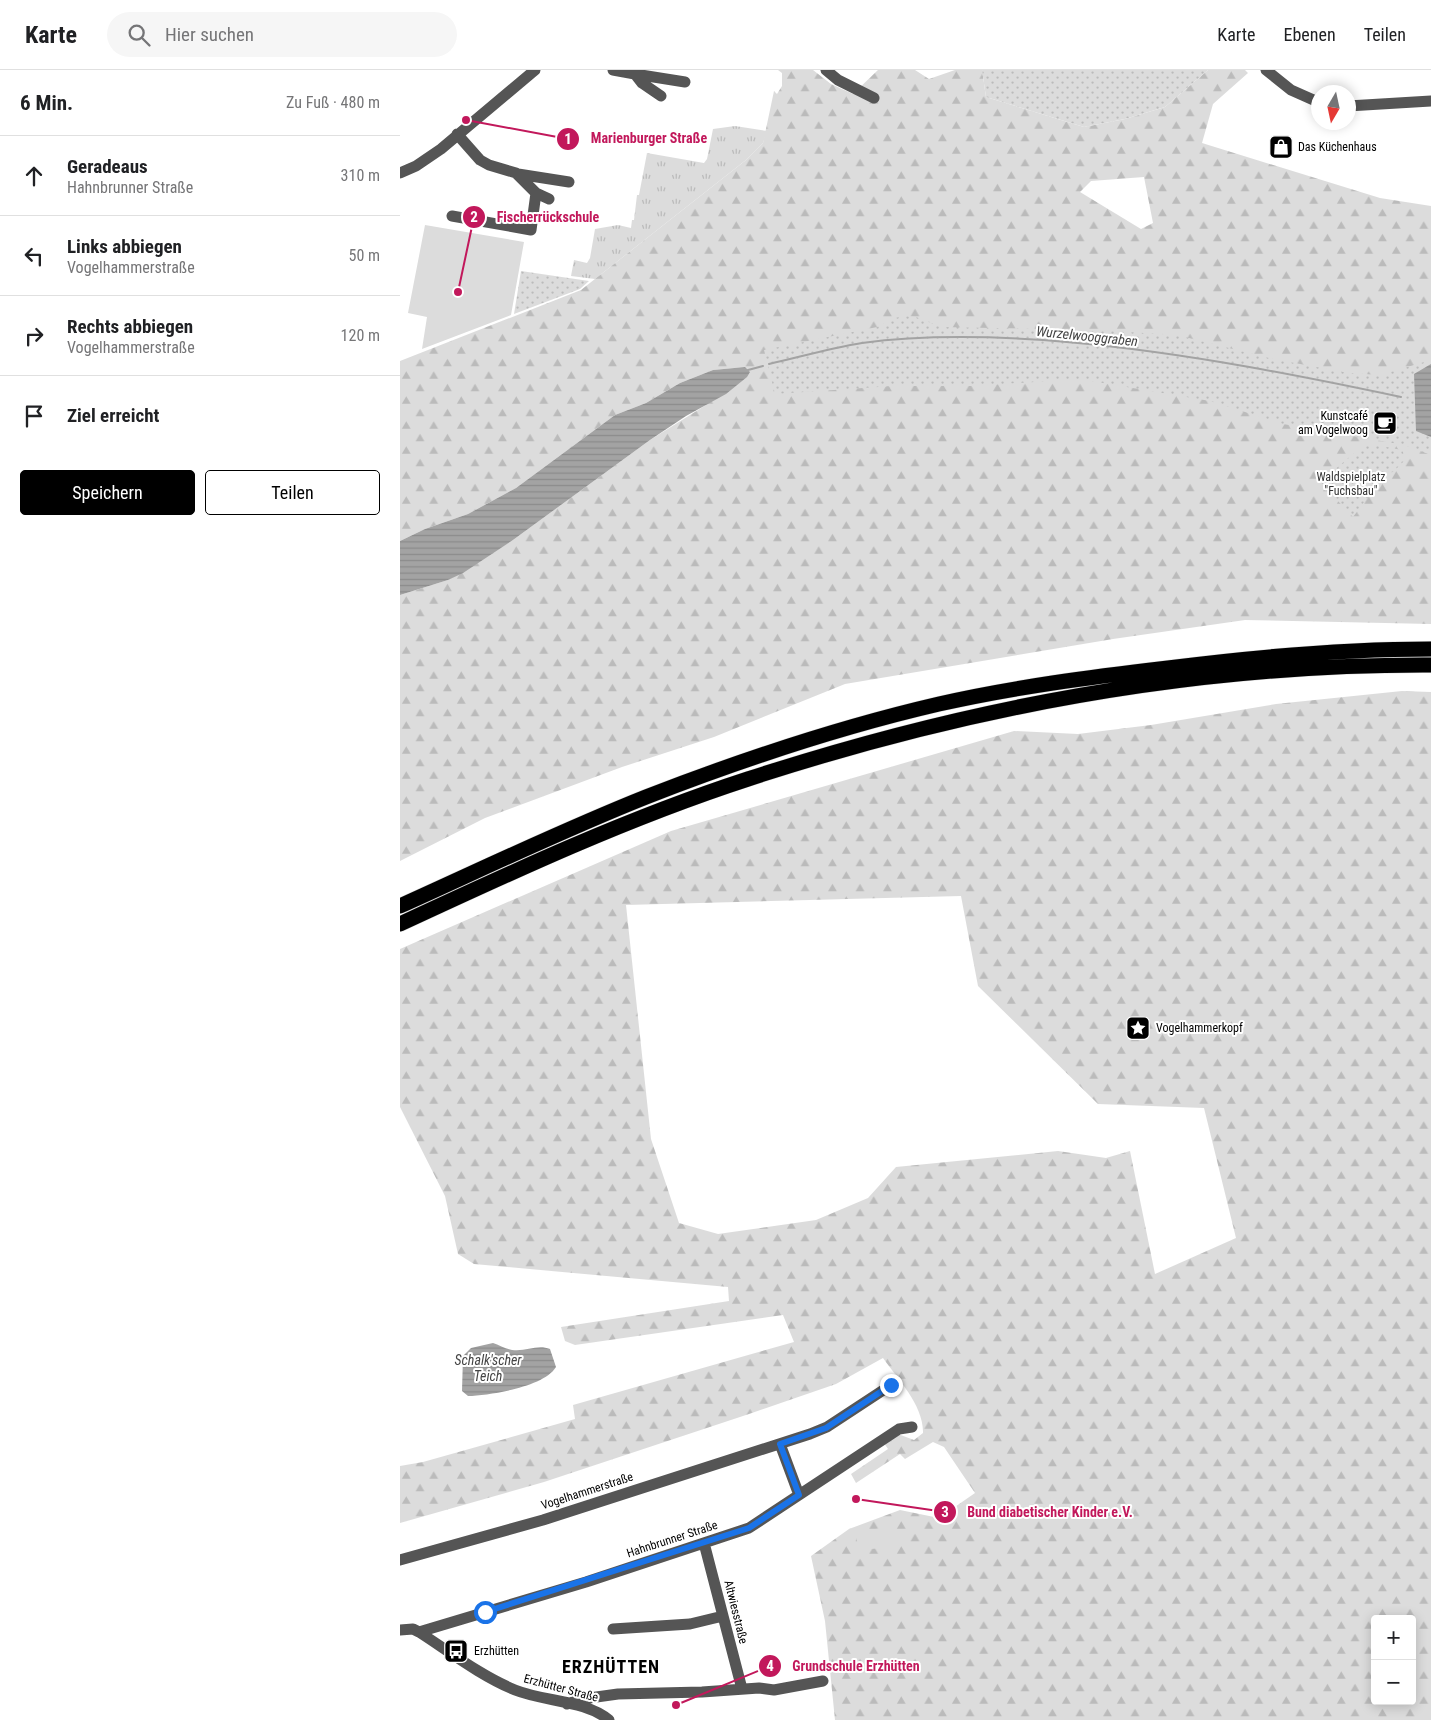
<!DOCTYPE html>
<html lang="de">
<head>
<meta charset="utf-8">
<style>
  :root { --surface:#fff; --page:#f6f6f6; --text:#202124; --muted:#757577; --line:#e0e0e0; --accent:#000 }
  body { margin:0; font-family:"Roboto Condensed",sans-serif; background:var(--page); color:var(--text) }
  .controls { position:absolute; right:15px; bottom:15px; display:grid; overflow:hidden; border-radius:5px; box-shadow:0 2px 12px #0003 }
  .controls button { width:45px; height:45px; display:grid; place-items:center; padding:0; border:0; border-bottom:1px solid var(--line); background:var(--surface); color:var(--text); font:25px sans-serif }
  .compass { position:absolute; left:911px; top:15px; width:45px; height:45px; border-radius:50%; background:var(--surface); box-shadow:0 2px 12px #0003; rotate:189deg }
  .stop { position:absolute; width:15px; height:15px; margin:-11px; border:4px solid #1a73e8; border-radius:50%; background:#fff }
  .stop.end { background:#1a73e8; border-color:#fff; box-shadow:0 1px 5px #0008 }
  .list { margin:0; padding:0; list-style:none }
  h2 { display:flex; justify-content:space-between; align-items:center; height:65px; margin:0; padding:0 20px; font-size:21px }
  h2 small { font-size:16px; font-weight:400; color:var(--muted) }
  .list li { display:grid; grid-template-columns:32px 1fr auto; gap:15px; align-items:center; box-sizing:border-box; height:80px; padding:0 20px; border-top:1px solid var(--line) }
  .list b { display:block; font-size:19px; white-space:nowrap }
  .list p { margin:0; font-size:16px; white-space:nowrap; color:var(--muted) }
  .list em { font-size:16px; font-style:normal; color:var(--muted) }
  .actions { display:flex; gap:10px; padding:15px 20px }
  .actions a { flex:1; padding:11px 0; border:1px solid var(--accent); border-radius:5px; text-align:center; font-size:18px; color:var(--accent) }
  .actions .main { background:var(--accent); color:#fff }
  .icon { flex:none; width:28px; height:28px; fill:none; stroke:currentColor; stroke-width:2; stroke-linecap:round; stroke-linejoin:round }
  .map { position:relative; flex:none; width:1031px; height:1650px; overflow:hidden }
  header { display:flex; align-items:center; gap:30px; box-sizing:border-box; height:70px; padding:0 25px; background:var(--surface); border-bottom:1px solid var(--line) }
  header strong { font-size:24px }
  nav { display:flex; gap:28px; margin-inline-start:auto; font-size:18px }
  .search { width:350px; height:45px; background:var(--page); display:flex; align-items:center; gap:12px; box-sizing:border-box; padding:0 18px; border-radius:28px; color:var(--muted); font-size:19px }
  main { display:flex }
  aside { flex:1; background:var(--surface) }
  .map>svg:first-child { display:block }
</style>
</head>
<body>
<header>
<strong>Karte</strong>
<div class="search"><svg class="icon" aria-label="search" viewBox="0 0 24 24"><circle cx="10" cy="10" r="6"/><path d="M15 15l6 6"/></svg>Hier suchen</div>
<nav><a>Karte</a><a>Ebenen</a><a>Teilen</a></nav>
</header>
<main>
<aside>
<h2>6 Min.<small>Zu Fuß · 480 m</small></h2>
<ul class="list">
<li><svg class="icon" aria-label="ahead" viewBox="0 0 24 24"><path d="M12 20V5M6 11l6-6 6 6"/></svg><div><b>Geradeaus</b><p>Hahnbrunner Straße</p></div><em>310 m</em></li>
<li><svg class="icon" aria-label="left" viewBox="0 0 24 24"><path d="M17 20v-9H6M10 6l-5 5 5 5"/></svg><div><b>Links abbiegen</b><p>Vogelhammerstraße</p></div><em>50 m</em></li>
<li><svg class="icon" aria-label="right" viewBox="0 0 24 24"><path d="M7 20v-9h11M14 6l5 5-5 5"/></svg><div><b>Rechts abbiegen</b><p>Vogelhammerstraße</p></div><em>120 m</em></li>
<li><svg class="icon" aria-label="arrive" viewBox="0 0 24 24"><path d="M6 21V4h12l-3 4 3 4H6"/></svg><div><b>Ziel erreicht</b></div></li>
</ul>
<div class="actions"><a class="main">Speichern</a><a>Teilen</a></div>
</aside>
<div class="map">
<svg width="1031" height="1650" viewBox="0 0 1031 1650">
  <defs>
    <pattern id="grass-tufts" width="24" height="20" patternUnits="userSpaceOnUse" patternTransform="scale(1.25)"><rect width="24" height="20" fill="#dcdcdc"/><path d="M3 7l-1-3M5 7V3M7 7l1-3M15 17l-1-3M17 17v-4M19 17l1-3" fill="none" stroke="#bbb"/></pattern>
    <pattern id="forest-firs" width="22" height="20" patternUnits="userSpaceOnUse" patternTransform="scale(1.25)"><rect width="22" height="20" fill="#dcdcdc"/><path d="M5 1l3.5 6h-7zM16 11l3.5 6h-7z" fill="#bbb"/></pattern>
    <pattern id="park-dots" width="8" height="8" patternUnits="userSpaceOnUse" patternTransform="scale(1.25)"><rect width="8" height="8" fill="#dcdcdc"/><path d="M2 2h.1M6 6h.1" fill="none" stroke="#bbb" stroke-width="1.8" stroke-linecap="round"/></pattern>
    <pattern id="water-rules" width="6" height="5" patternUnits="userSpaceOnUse" patternTransform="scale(1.25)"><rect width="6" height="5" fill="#a3a3a3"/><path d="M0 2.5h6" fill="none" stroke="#8b8b8b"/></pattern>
  </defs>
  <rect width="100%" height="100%" fill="#fff"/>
  <!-- grass -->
  <path fill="url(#grass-tufts)" d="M335,56L367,61L363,73L346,90L195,209L171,206L174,190L187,193L190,188L195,159L218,155L231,158L232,150H234L237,125H239L247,83L304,93L307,89L313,59Z"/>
  <!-- forest -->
  <path fill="url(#forest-firs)" fill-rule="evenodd" d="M378,0H413L431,14L453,24L478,0H515L529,9L555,0H582L586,27L684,57L725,49L765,37L808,0H845L848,3L813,34L802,73L980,128L1031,136V554L845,550L713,569L445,614L314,667L222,697L85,748L0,791V525L48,510L113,470L250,370L306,335L345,297L313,300L280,313L246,333L215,345L116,418L68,444L25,459L0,471V291L181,220L346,90L363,73L374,21L377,24L382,16V3ZM744,107L753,153L741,159L680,122L691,111Z
    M1002,621L1031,622V1650H435L425,1551L411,1486L449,1459L500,1440L539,1448L575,1423L544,1377L533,1372L505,1389L500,1384L456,1413L451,1404L488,1379L484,1373L498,1364L514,1370L523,1363C524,1336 498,1309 483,1288L436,1314L349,1344L144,1412L0,1453V1396L23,1392L175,1349L173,1335L394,1272L383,1245L175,1275L165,1271L161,1257L329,1231L328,1217L74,1194L58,1184L45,1126L0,1037V879L271,761L614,661L678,664L751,655L876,634ZM561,826L578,916L698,1034L804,1038L836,1168L755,1204L730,1081L706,1088L658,1081L496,1097L468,1128L416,1150L318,1164L279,1153L251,1069L226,835ZM975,1549H1012V1631H975Z"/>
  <!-- park -->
  <path fill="url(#park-dots)" d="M582,0H808L765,37L725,49L684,57L586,27Z
    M121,201L189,211L180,219L114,244Z
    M504,246L516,247L541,257L694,260L777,265L873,289L949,303L980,305L1031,290V385L1004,375L883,354L810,331L679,309L574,316H493L375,324L364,280L477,257L495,248Z
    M966,373L1002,380L1006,389L993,402L986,403L953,447L920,412Z"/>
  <!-- pitch -->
  <path fill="#dcdcdc" d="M25,155L124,172L111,245L22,279L27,247L8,243Z
    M494,1457L496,1477L458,1480L456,1461Z"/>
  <!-- water -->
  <path fill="url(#water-rules)" d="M1031,294V367L1016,361L1014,304Z
    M345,297L350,302L347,307L326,324L286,346L250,370L113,470L63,503L48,510L0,525V471L25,459L68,444L116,418L215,345L246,333L280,313L313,300Z
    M93,1273C99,1275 106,1279 112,1280C126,1282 137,1274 150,1279L156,1297C144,1317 91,1325 68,1326L62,1321L63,1286L71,1278Z"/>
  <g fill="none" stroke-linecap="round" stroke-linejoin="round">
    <!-- stream -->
    <path stroke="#a3a3a3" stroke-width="2" d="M369,294C400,287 431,278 462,273C521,265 583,266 643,270C764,279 883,302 1001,327
      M348,300L363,296"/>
    <!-- highway casing -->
    <g stroke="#dbdbdb" stroke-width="16">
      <path id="highway" d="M0,836C82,799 163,760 246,727C341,690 440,657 539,634C614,617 691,607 768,598C855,587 943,579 1031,579
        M0,854C114,801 228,748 348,709C568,637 799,594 1031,595"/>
    </g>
    <!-- minor -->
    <path stroke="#555" stroke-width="11" d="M213,0L235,4L242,13L261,26
      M426,0L438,10L474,28
      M866,0L891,20L918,32
      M235,4L285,12
      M948,36L1031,31
      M57,64L80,90L89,95L116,103L136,123L149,129
      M0,103L16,96L41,79L135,0
      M118,104L169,112
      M52,146L131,160L136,123
      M380,1374L399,1425
      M304,1473L342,1619
      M0,1490L143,1450L410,1364L427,1357L491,1315
      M213,1559L290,1554L323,1546
      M0,1560L13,1559L19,1562C50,1582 81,1606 115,1620C145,1632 185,1630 209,1650
      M19,1562L186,1512L349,1458L499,1359L512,1357
      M167,1634L182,1629L218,1624L302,1622L359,1618L374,1620L423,1611"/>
    <!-- highway -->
    <use href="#highway" stroke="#000" stroke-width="15"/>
  </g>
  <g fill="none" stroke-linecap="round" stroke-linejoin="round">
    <!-- route -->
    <path stroke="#1a73e8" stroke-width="6" d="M85,1542L349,1458L399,1425L380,1374L426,1358L491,1315"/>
  </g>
  <!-- icons -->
  <defs>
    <g id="shop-square" transform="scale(1.25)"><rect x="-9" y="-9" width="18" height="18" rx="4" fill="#000" stroke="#fff"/><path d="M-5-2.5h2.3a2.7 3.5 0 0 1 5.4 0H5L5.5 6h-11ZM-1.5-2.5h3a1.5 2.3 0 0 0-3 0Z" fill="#fff"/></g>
    <g id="cafe-square" transform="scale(1.25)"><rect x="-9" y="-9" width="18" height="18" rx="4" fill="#000" stroke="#fff"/><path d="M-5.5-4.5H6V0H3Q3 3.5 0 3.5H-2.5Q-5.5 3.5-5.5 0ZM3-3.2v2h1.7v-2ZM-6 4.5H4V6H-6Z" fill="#fff"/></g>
    <g id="sight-square" transform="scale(1.25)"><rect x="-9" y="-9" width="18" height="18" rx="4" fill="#000" stroke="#fff"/><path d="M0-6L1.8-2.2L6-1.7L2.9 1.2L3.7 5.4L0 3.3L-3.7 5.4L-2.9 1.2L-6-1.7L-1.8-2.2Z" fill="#fff"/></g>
    <g id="bus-square" transform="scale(1.25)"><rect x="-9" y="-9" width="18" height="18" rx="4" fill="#000" stroke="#fff"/><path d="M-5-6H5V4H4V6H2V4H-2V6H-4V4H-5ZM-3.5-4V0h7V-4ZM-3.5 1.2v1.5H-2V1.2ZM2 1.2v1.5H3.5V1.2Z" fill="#fff"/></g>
  </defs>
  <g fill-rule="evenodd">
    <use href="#shop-square" x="881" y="77"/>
    <use href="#cafe-square" x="985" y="353"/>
    <use href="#sight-square" x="738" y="958"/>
    <use href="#bus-square" x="56" y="1581"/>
  </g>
  <g text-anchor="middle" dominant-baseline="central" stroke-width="4" stroke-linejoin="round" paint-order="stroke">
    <!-- poi labels -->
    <g font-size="12" fill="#000" stroke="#fff" text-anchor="start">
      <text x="898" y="77">Das Küchenhaus</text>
      <text x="968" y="346" text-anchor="end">Kunstcafé<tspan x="968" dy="14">am Vogelwoog</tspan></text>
      <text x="756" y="958">Vogelhammerkopf</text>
      <text x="74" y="1581">Erzhütten</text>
    </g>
    <!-- park labels -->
    <g font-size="12" fill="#333" stroke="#fff">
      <text x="951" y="407">Waldspielplatz<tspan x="951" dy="14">"Fuchsbau"</tspan></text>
    </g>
    <!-- street labels -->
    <g font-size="12" fill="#000" stroke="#fff">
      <text transform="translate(187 1421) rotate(-18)">Vogelhammerstraße</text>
      <text transform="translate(272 1469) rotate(-18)">Hahnbrunner Straße</text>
      <text transform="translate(336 1542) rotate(76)">Altwiesstraße</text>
      <text transform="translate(161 1618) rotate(15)">Erzhütter Straße</text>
    </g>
    <!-- water labels -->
    <g font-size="14" font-style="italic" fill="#444" stroke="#fff">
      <text transform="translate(687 266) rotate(6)">Wurzelwooggraben</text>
      <text x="88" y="1290">Schalk'scher<tspan x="88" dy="16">Teich</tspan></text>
    </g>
    <!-- district labels -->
    <g font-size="18" font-weight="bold" letter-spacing="1" fill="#000" stroke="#fff">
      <text x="211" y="1596">ERZHÜTTEN</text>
    </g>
  </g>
  <!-- callouts -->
  <path fill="none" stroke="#c2185b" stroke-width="2" d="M66 50L168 69M58 222L74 147M456 1429L545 1442M276 1635L370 1596"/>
  <g fill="#c2185b" stroke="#fff" stroke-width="2">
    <circle cx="66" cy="50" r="5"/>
    <circle cx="58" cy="222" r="5"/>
    <circle cx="456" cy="1429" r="5"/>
    <circle cx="276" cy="1635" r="5"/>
    <circle cx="168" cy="69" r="12"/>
    <circle cx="74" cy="147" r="12"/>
    <circle cx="545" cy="1442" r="12"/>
    <circle cx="370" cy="1596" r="12"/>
  </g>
  <g font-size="15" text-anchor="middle" font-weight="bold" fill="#fff">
    <text x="168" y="74">1</text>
    <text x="74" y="152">2</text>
    <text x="545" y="1447">3</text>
    <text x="370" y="1601">4</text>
  </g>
  <g font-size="14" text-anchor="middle" font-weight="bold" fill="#c2185b" stroke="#fff" stroke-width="4" stroke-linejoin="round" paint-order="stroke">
    <text x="249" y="73">Marienburger Straße</text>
    <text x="148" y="152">Fischerrückschule</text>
    <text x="650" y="1447">Bund diabetischer Kinder e.V.</text>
    <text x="456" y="1601">Grundschule Erzhütten</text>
  </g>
</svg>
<div class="controls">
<button>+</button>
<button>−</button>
</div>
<svg class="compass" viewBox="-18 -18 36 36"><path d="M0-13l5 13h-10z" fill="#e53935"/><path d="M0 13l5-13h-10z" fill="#757577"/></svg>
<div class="stop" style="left:85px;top:1542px"></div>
<div class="stop end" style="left:491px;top:1315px"></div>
</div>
</main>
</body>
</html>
